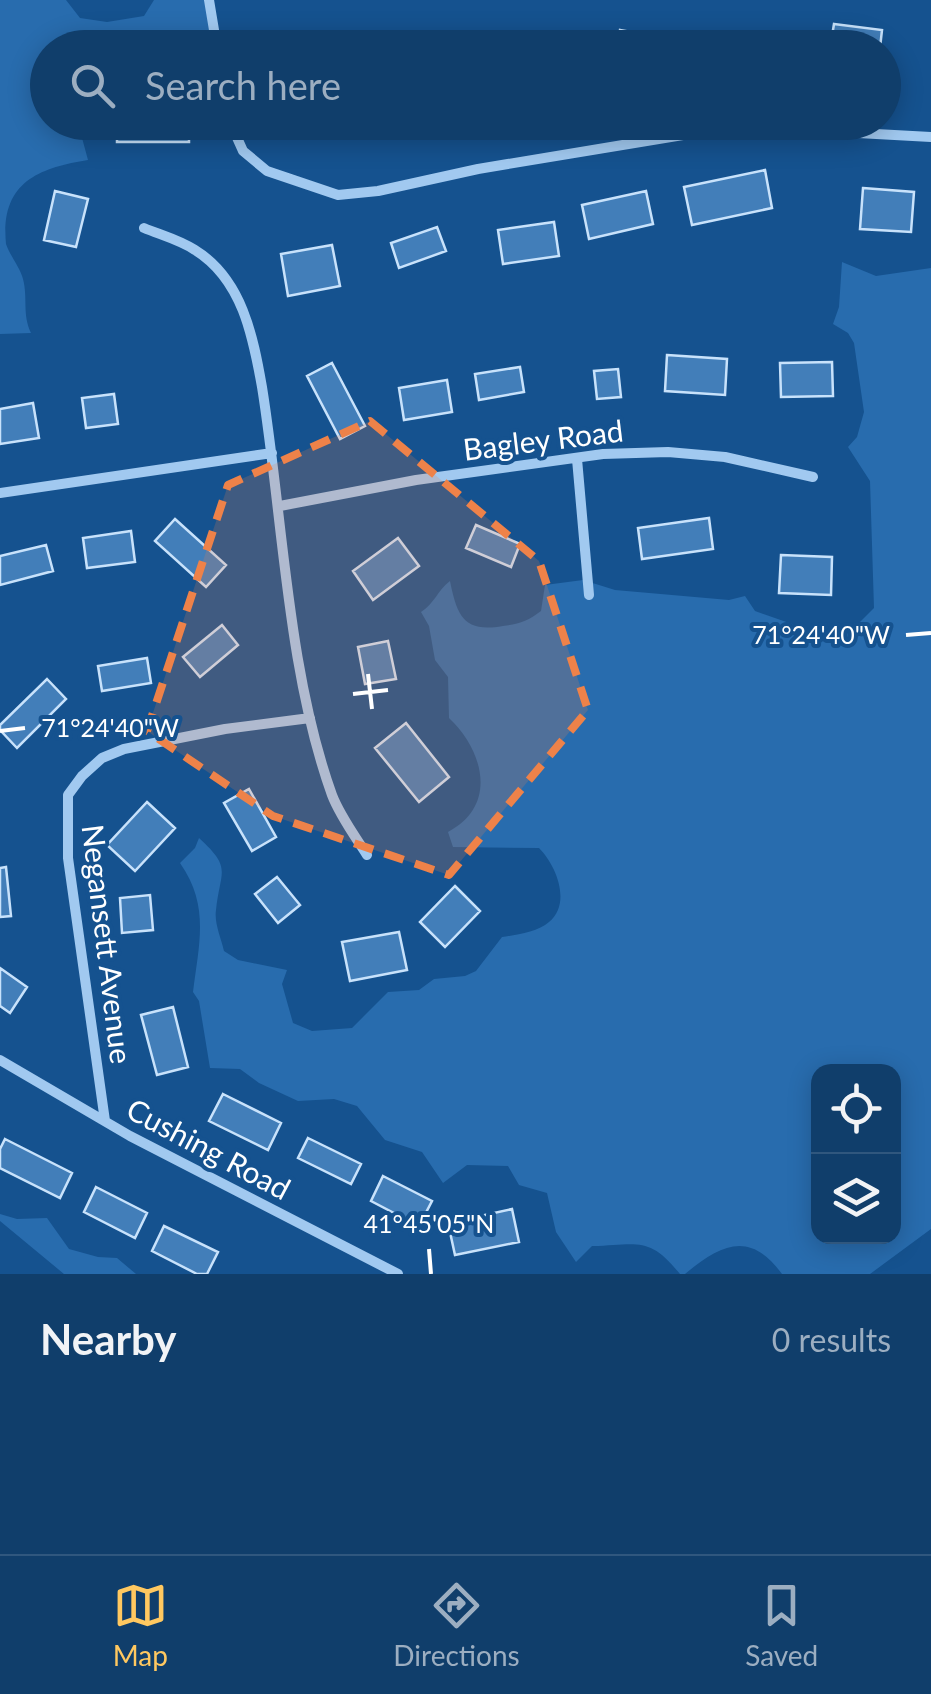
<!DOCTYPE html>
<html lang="en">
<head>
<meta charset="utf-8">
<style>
  :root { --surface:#103e6b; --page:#1e4973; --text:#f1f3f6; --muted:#9caec1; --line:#30577e; --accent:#ffc860 }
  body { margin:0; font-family:Lato,sans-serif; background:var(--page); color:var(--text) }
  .controls { position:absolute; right:30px; bottom:30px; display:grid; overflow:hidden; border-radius:20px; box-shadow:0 5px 25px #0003 }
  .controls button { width:90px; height:90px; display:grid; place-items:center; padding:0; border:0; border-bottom:2px solid var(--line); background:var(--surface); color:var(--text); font:50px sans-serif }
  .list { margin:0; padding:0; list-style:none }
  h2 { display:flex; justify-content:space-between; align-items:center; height:130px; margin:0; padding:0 40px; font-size:42px }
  h2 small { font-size:32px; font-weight:400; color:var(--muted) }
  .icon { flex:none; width:55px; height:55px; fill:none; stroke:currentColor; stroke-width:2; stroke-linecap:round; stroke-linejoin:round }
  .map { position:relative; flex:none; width:931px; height:1274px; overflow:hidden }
  .search { position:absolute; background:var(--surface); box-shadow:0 5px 25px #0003; left:30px; right:30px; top:30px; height:110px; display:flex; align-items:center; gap:25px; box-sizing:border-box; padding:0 35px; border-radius:55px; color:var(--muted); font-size:38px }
  .sheet { height:280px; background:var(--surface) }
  nav { display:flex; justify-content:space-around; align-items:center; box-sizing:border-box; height:140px; border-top:2px solid var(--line); background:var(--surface); font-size:28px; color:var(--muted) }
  nav a { display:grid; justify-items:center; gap:5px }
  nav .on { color:var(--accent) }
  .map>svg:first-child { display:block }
</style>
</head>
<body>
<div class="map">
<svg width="931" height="1274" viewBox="0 0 931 1274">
  <rect width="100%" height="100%" fill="#15528f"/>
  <!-- green -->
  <path fill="#286cae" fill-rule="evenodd" d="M0,0H66L80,18L107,22L144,16L154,0H206L214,47L48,48V122L78,123L88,160C39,168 0,182 6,244C10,256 20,267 23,279C28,298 22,314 31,333L0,334Z
    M842,262L876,276L931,268V1229L870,1274H782C750,1230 721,1244 685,1274H680C649,1235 637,1245 592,1246L576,1262L556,1232L547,1193L519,1185L508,1166L467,1165L443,1183L422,1152L385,1140L357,1106L334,1099L298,1101L259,1083L240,1069L210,1068L199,1001L193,992C199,943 210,906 180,863L195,848L199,838C233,869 220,870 216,910C214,923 221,938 224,951L238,960L287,970L282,984L293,1023L312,1031L352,1028L388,992L419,990L434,979L465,976L476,971L502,937C516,935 538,932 549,922C572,903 556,865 539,848L453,847L448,832C498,806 484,751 449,718L448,677L435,660L429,626L421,612C435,603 437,591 450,581C457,616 464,633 503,626C519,624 528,621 541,611L545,585L583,580L615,590L729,600L745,596L755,611L815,632L857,625L874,608L870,481L848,447L857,437L864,412L854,343L848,333L833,324L839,307ZM818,1072H894V1236H818Z
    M0,1214L17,1219L47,1218L69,1249L98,1257L117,1258L136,1274H64L0,1221Z"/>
  <!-- building -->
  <path fill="#427eb9" stroke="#c8e2fb" stroke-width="2.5" d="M834,24L882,30L880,48H830Z
    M620,30L697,44L696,48H617Z
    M790,37V48H718V38Z
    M117,122H189V142H117Z
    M294,122H353L354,127L294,131Z
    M765,170L772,208L692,225L684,187Z
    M863,188L914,192L911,232L860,229Z
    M55,191L88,199L76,247L44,240Z
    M646,191L653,224L589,239L582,205Z
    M554,222L559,256L503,264L498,230Z
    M437,227L446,251L399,268L391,243Z
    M332,245L340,286L288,296L281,254Z
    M667,355L727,359L725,395L665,391Z
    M832,362L833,396L781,397L780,363Z
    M332,363L365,426L340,439L307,376Z
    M520,367L524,392L479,400L475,374Z
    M618,369L621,397L597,399L594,371Z
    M447,380L452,412L404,420L399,388Z
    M114,394L118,424L86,428L82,398Z
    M33,403L39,438L0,444V409Z
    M709,518L713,549L642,559L638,528Z
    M175,519L226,565L206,587L155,541Z
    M476,525L520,544L511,567L466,548Z
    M131,531L135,562L87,568L83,538Z
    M398,538L419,566L373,600L353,571Z
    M46,545L53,571L0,585V556Z
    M781,555L832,557L831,595L779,593Z
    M222,625L238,645L200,677L183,657Z
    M388,641L396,679L365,684L358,647Z
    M147,658L151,683L102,691L98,666Z
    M47,679L66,699L17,748L0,730V725Z
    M406,723L449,777L419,802L375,748Z
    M249,789L276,837L252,851L224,803Z
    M147,802L175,828L135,871L107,845Z
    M6,867L11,916L0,917V868Z
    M277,877L300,905L278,923L255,894Z
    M455,886L480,911L445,947L420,922Z
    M150,895L153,930L122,933L120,898Z
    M399,932L407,970L350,981L342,942Z
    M0,968L27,987L10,1013L0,1006Z
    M173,1007L188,1067L157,1075L141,1015Z
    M223,1094L281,1123L268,1150L209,1121Z
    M308,1138L361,1164L351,1184L298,1158Z
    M5,1139L72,1173L60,1198L0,1168V1149Z
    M383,1176L432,1201L419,1226L371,1201Z
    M96,1187L147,1213L135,1238L84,1212Z
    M512,1209L519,1242L455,1255L448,1223Z
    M164,1226L218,1252L207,1274H197L152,1251Z"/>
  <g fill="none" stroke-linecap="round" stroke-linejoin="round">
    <!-- street -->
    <path stroke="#a1c9f0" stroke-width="10" d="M209,0L217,48
      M230,122L243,151L267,171L338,195L378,191L478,169L695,133L750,127L931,137
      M144,228C161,235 180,240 195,250C242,279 253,336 262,387C283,518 287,670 332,795C340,816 355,836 367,855
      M577,459L589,595
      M0,493L272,453
      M280,506L416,480L603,454L668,452L725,457L813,477
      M0,1060L130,1136L398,1274
      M105,1121L68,858V795L82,776L102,758L124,749L225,729L310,718"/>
  </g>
  <!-- marked area -->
  <path fill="#ee8249" fill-opacity="0.2" stroke="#ee8249" stroke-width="8" stroke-dasharray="20 12" stroke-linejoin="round" d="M370,421L539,561L588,710L449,875L273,816L147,731L228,485Z"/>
  <!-- ticks -->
  <path fill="none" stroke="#fff" stroke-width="4" d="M906,635L931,633M368,674L372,709M353,694L388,690M0,731L25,728M429,1249L431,1274"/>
  <g text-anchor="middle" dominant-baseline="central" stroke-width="8" stroke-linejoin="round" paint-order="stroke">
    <!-- street labels -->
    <g font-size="30" fill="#fff" stroke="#15528f">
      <text transform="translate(543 439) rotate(-7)">Bagley Road</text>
      <text transform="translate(108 944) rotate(83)">Negansett Avenue</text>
      <text transform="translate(209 1148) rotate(28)">Cushing Road</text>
    </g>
  </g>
  <g font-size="25" text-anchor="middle" fill="#fff" stroke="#15528f" stroke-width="8" stroke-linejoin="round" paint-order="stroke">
    <text x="821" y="644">71°24'40"W</text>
    <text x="110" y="737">71°24'40"W</text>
    <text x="429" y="1233">41°45'05"N</text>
  </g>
</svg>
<div class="controls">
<button><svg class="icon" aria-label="locate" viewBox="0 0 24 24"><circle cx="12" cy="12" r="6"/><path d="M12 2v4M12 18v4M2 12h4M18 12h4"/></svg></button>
<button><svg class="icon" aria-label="layers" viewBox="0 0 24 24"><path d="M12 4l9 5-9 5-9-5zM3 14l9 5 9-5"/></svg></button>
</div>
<div class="search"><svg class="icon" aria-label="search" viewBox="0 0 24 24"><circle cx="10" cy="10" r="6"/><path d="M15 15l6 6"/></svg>Search here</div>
</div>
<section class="sheet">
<h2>Nearby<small>0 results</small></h2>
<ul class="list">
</ul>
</section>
<nav>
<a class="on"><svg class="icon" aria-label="map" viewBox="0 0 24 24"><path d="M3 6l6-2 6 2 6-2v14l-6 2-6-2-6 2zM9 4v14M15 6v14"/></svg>Map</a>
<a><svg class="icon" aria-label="directions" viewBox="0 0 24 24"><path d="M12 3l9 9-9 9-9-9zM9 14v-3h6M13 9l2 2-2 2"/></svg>Directions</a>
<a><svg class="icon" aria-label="saved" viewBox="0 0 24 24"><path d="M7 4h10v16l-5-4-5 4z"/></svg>Saved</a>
</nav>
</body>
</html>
